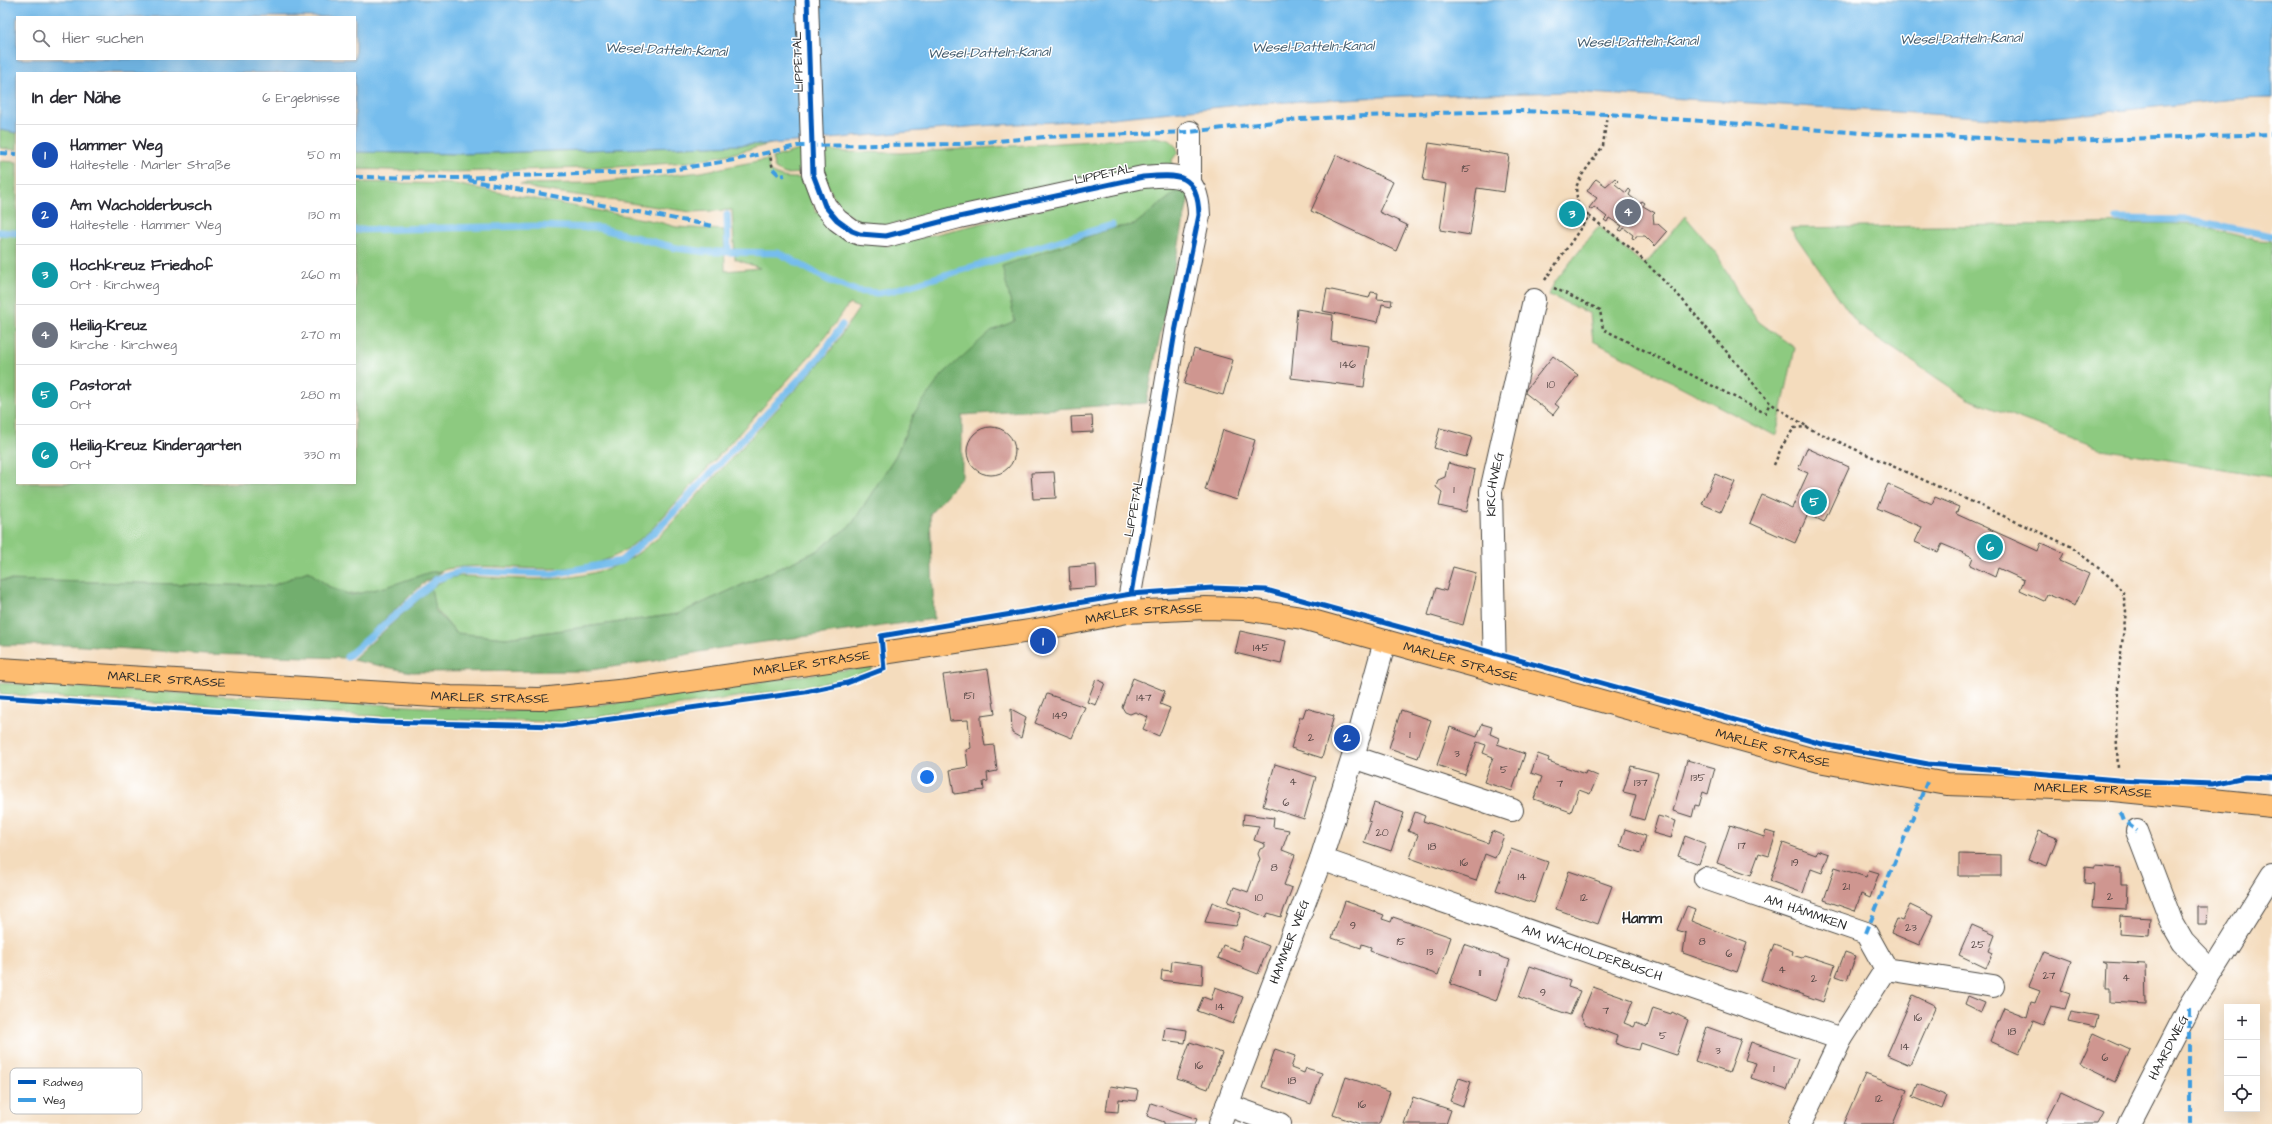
<!DOCTYPE html>
<html lang="de">
<head>
<meta charset="utf-8">
<style>
  :root { --surface:#fff; --page:#f7f7f7; --text:#2b2b33; --muted:#7c7c81; --line:#e1e1e2; --accent:#2563eb }
  body { margin:0; font-family:"Architects Daughter",sans-serif; background:var(--page); color:var(--text) }
  .controls { position:absolute; right:12px; bottom:12px; display:grid; overflow:hidden; border-radius:0px; box-shadow:0 4px 16px #0002 }
  .controls button { width:36px; height:36px; display:grid; place-items:center; padding:0; border:0; border-bottom:1px solid var(--line); background:var(--surface); color:var(--text); font:20px sans-serif }
  .you { position:absolute; left:927px; top:777px; width:14px; height:14px; margin:-10px; border:3px solid #fff; border-radius:50%; background:#1a73e8; box-shadow:0 0 0 6px #1a73e833 }
  .badge { display:grid; place-items:center; width:26px; height:26px; border-radius:50%; background:var(--accent); color:#fff; font-size:13px; font-weight:700 }
  .pin { position:absolute; translate:-50% -50%; border:2px solid #fff; box-shadow:0 1px 4px #0006 }
  .list { margin:0; padding:0; list-style:none }
  h2 { display:flex; justify-content:space-between; align-items:center; height:52px; margin:0; padding:0 16px; font-size:17px }
  h2 small { font-size:13px; font-weight:400; color:var(--muted) }
  .list li { display:grid; grid-template-columns:26px 1fr auto; gap:12px; align-items:center; box-sizing:border-box; height:60px; padding:0 16px; border-top:1px solid var(--line) }
  .list b { display:block; font-size:15px; white-space:nowrap }
  .list p { margin:0; font-size:13px; white-space:nowrap; color:var(--muted) }
  .list em { font-size:13px; font-style:normal; color:var(--muted) }
  .icon { flex:none; width:22px; height:22px; fill:none; stroke:currentColor; stroke-width:2; stroke-linecap:round; stroke-linejoin:round }
  .map { position:relative; flex:none; width:2272px; height:1124px; overflow:hidden }
  .search { position:absolute; background:var(--surface); box-shadow:0 4px 16px #0002; left:16px; top:16px; width:340px; height:44px; display:flex; align-items:center; gap:10px; box-sizing:border-box; padding:0 14px; border-radius:0px; color:var(--muted); font-size:15px }
  .panel { position:absolute; background:var(--surface); box-shadow:0 4px 16px #0002; left:16px; top:72px; width:340px; height:412px; border-radius:0px }
  .map>svg:first-child { display:block }
</style>
</head>
<body>
<div class="map">
<svg width="2272" height="1124" viewBox="0 0 2272 1124">
  <rect width="100%" height="100%" fill="#fff"/>
  <filter id="ink" filterUnits="userSpaceOnUse"><feTurbulence type="fractalNoise" baseFrequency=".025" numOctaves="2"/><feDisplacementMap in="SourceGraphic" scale="8" xChannelSelector="R" yChannelSelector="G"/><feConvolveMatrix kernelMatrix="1 2 1 2 8 2 1 2 1" color-interpolation-filters="sRGB"/></filter>
  <filter id="wash" filterUnits="userSpaceOnUse"><feTurbulence type="fractalNoise" baseFrequency=".012" numOctaves="4" result="noise"/><feDisplacementMap in="SourceGraphic" scale="16" xChannelSelector="R" yChannelSelector="G"/><feGaussianBlur stdDeviation="0.9" result="paint"/><feColorMatrix in="noise" values="0 0 0 0 0 0 0 0 0 0 0 0 0 0 0 0 0 1.4 0 .05"/><feComposite in="paint" operator="in"/></filter>
  <g filter="url(#wash)">
    <rect width="100%" height="100%" fill="#f4dcbd"/>
    <!-- green -->
    <path fill="#8dca80" stroke="#5c7a56" d="M0,130L17,133V150L0,148Z
      M1155,137C1166,139 1176,140 1178,152L1172,160L1173,169L887,225C857,226 842,215 829,188C826,183 822,176 821,171C821,164 821,156 821,149L844,152L901,153Z
      M771,144L731,154L687,162L615,167L453,172L355,169V152L460,154Z
      M802,149L804,173L785,174L775,169L772,158Z
      M768,159L769,170C780,179 789,178 803,178L816,212L886,246L1142,185L1184,186L1134,225L1113,228L1015,321L991,331L915,412L896,455L852,524L817,551L678,614L506,638L456,633L434,607L431,588L446,579L460,576C514,578 572,587 623,562C635,557 647,546 658,538L829,353L859,308L849,304L816,349L651,530C641,538 630,548 619,554C569,580 515,563 461,567C424,570 390,592 353,594C337,595 320,580 308,571L272,586L0,580V161L17,162V483H355V182L454,184L659,222L676,227L724,230L725,271L760,268L735,259L732,210L691,212L535,189L520,184L595,183L701,172Z
      M1685,216L1717,254L1740,297L1759,322L1795,348L1776,436L1593,341L1590,314L1549,295L1554,283L1599,226L1643,264L1649,260Z
      M2162,223L2195,225L2256,240L2272,241V477L2102,449L1968,399L1858,325L1790,228Z
      M872,667L871,670L846,679L785,690L563,722L424,719L0,694V683L496,711C565,710 633,702 701,691C758,683 815,672 872,667Z"/>
    <!-- forest -->
    <path fill="#72ae6e" stroke="#4e6c4c" d="M1184,186L1189,196L1146,403L962,415V477L930,514L934,619L720,648L654,661L583,671L411,672L352,660L431,588L435,610L456,633L506,638L678,614L817,551L852,524L896,455L915,412L943,374L991,331L1015,321L1002,266L1113,228L1134,225Z
      M308,571L331,588L352,595L389,586L430,572H442L424,583L343,658L206,654L68,645H0V580L272,586Z"/>
    <!-- water -->
    <path fill="#76bded" stroke="#50748c" fill-rule="evenodd" d="M0,0H2272V98L2235,99L2026,120L1572,92L1401,96L1249,104L1093,120L979,126L771,144L460,154L355,152V73H17V133L0,130ZM17,17H355V59H17Z"/>
    <g fill="none" stroke-linecap="round" stroke-linejoin="round">
      <!-- stream -->
      <path stroke="#76bded" stroke-width="7" d="M727,215L728,252L779,253L828,280L856,291L877,293L891,291L1112,225
        M2116,219L2191,220L2272,236
        M355,230L536,226L599,228L676,248L706,252H728
        M0,232L17,233
        M347,657L437,579L462,571L553,574L621,561L657,530L822,355L842,325"/>
    </g>
    <g id="blocks">
      <!-- building -->
      <path fill="#cf9690" d="M1429,143L1509,155L1504,192L1477,188L1470,235L1440,230L1447,184L1423,180Z
        M1336,155L1393,182L1379,212L1407,225L1396,251L1311,211Z
        M1615,178L1618,181L1615,184L1626,193L1629,189L1631,191L1629,195L1640,204L1642,201L1645,203L1643,206L1655,213L1653,215L1654,224H1658L1667,232L1655,246L1645,236H1636L1635,239L1632,238L1633,235L1624,228L1622,231L1619,230L1622,226L1609,218L1607,222L1604,220L1607,217L1594,207L1592,210L1589,208L1597,198L1587,191L1594,181L1596,179L1606,186Z
        M1327,289L1369,298L1371,292L1378,293L1377,299L1392,300L1391,306L1382,304L1378,322L1323,311Z
        M1297,309L1333,315L1331,341L1369,346L1364,387L1291,378Z
        M1194,349L1233,360L1223,395L1184,384Z
        M1553,356L1578,375L1555,404L1559,407L1553,415L1524,392Z
        M1092,416L1093,432L1072,433L1071,417Z
        M967 451a24 24 0 1 1 48 0a24 24 0 1 1-48 0Z
        M1440,428L1472,437L1466,457L1434,448Z
        M1223,430L1255,440L1237,500L1205,490Z
        M1807,448L1849,467L1824,522L1808,514L1795,543L1750,523L1762,495L1792,508L1808,473L1798,469Z
        M1448,463L1475,470L1466,512L1439,506L1442,492L1436,487L1438,480L1445,477Z
        M1054,472L1056,498L1033,499L1031,473Z
        M1715,474L1735,482L1721,512L1702,504Z
        M1888,484L1932,504L1935,497L1959,507L1956,514L2038,551L2041,543L2064,553L2060,561L2089,574L2075,606L2047,594L2044,601L2020,590L2024,580L1998,568L1995,577L1970,565L1973,557L1942,544L1938,552L1915,542L1922,527L1877,508Z
        M1096,565L1097,587L1070,589L1069,567Z
        M1453,567L1476,573L1463,625L1428,615L1436,588L1446,591Z
        M1240,631L1286,641L1281,664L1235,653Z
        M988,669L995,714L981,716V722L985,746L994,745L997,771L987,773L988,781L983,782L984,790L954,794L950,770L968,767L966,750L971,748L968,720L950,721L943,675Z
        M1133,678L1165,691L1160,704L1170,708L1159,736L1143,729L1148,717L1135,712L1130,714L1125,712L1122,707Z
        M1096,679L1105,683L1096,705L1087,702Z
        M1047,694L1085,707L1072,738L1035,723Z
        M1306,708L1334,716L1322,758L1291,748L1300,717H1303Z
        M1011,709L1026,717L1021,738L1012,733Z
        M1401,710L1431,720L1418,758L1389,748Z
        M1482,724L1492,727L1490,734L1499,738L1497,744L1525,754L1512,791L1484,782L1493,757L1483,753L1486,745L1477,742L1465,775L1437,765L1450,727L1477,737Z
        M1538,754L1549,758L1548,761L1585,774L1586,771L1598,776L1590,794L1579,790L1571,812L1534,799L1542,777L1531,773Z
        M1687,760L1715,768L1708,794L1703,792L1699,806L1695,805L1692,817L1673,811Z
        M1275,764L1316,777L1304,819L1263,806Z
        M1631,766L1658,773L1644,820L1630,816L1636,795L1623,792Z
        M1374,803L1404,813L1391,851L1364,842L1371,822L1368,821Z
        M1415,812L1425,816L1423,821L1488,843L1492,831L1504,836L1495,858L1485,854L1476,881L1410,858L1418,835L1408,831Z
        M1244,814L1274,818L1273,827L1289,830L1282,850L1295,855L1284,885L1292,888L1281,917L1268,913L1266,917L1228,902L1234,887L1248,892L1260,859L1258,854L1260,849L1265,847V844L1254,840L1259,826L1243,824Z
        M1658,816L1676,821L1671,838L1653,833Z
        M1730,825L1764,837L1766,831L1776,834L1769,856L1759,853L1751,875L1717,863Z
        M1625,829L1646,836L1641,853L1620,846Z
        M2039,831L2057,838L2047,866L2028,859Z
        M1685,836L1706,844L1699,864L1678,856Z
        M1783,843L1816,855L1817,850L1829,854L1822,873L1811,869L1803,893L1770,881Z
        M1511,849L1548,862L1534,903L1496,890Z
        M1959,854L2001,855V876H1959Z
        M2095,866L2121,868V884H2127L2126,910L2092,908L2094,884L2084,883L2085,867L2095,868Z
        M1835,867L1866,877L1869,870L1879,873L1870,898L1861,894L1855,911L1824,900Z
        M1569,871L1612,886L1598,924L1556,909Z
        M1345,901L1384,915L1382,919L1391,922L1393,917L1451,937L1438,975L1370,951L1371,947L1362,944L1361,948L1332,938Z
        M1212,902L1241,913L1236,926L1205,922Z
        M1910,905L1933,916L1919,945L1891,933L1897,919L1902,921Z
        M1687,906L1695,909L1691,921L1747,943L1737,972L1683,953L1686,933L1677,930Z
        M2198,906H2208L2207,924H2198Z
        M2120,916L2150,918L2149,936L2119,934Z
        M1972,925L1995,935L1989,951L1993,953L1986,968L1959,955Z
        M1244,936L1269,946L1258,974L1218,958L1223,945L1239,951Z
        M1464,944L1510,960L1496,1001L1450,984Z
        M1774,944L1793,951L1792,955L1802,958L1804,955L1835,965L1823,1002L1761,980Z
        M2044,951L2071,961L2061,991L2070,994L2065,1009L2051,1006L2043,1025L2033,1021L2019,1054L1990,1041L2004,1008L2027,1017L2031,1002L2035,1003L2040,990L2029,986Z
        M1845,952L1856,956L1847,980L1836,976Z
        M1172,961L1203,965L1202,985L1161,980L1162,970L1171,971Z
        M2103,962L2145,964L2146,1004L2110,1002V988H2106L2107,964Z
        M1530,966L1570,980L1568,987L1580,991L1570,1015L1519,997Z
        M1215,987L1243,997L1233,1024L1197,1011L1203,997L1211,1000Z
        M1593,987L1633,1001L1624,1023L1634,1027L1636,1023L1647,1027L1653,1008L1671,1014L1672,1012L1688,1020L1676,1055L1641,1043L1639,1050L1625,1047L1615,1043L1617,1036L1585,1024L1581,1016Z
        M1913,995L1936,1006L1910,1065L1887,1055Z
        M1968,996L1985,1003L1981,1012L1965,1004Z
        M2071,1011L2098,1016L2095,1027L2068,1021Z
        M1165,1027L1187,1030L1185,1043L1163,1040Z
        M1707,1027L1741,1039L1729,1073L1695,1061Z
        M2093,1033L2130,1050L2116,1081L2079,1063Z
        M1190,1042L1222,1053L1208,1089L1177,1078Z
        M1751,1042L1798,1059L1787,1090L1751,1078L1756,1063L1745,1060Z
        M1275,1049L1295,1056L1291,1068L1304,1073L1306,1068L1322,1073L1311,1104L1262,1087Z
        M1865,1074L1907,1090L1893,1124H1843Z
        M1346,1077L1390,1092L1379,1124H1360L1333,1115Z
        M1459,1078L1471,1082L1463,1106L1450,1101Z
        M1918,1084L1947,1096L1942,1109L1913,1097Z
        M1110,1086L1138,1090L1136,1101L1119,1099L1118,1112L1106,1111Z
        M2061,1093L2104,1113L2098,1124H2050L2046,1122Z
        M1413,1097L1451,1110L1446,1124H1404Z
        M1151,1103L1197,1119L1195,1124H1164V1122L1147,1116Z"/>
    </g>
  </g>
  <g filter="url(#ink)">
    <use href="#blocks" fill-opacity="0" stroke="#494641" stroke-width="1"/>
    <g fill="none" stroke-linecap="round" stroke-linejoin="round">
      <!-- minor casing -->
      <g stroke="#494641" stroke-width="24">
        <g id="minor">
          <path d="M807,0L813,174L825,206L837,220L852,231L860,234L886,236L959,217L1143,177C1179,174 1198,173 1199,215L1175,332L1127,612"/>
          <path d="M1190,132V183"/>
          <path id="s1" d="M1495,672L1491,491L1534,300"/>
          <path d="M1353,757L1512,810"/>
          <path d="M2137,831L2172,923L2183,942L2211,971"/>
          <path id="s2" d="M1321,859L1841,1039"/>
          <path id="s3" d="M1705,878L1866,933L1886,969"/>
          <path d="M1227,1105L1280,1124"/>
          <path id="s4" d="M1220,1124L1321,859L1353,757L1385,641"/>
          <path d="M1800,1124L1841,1039L1886,969L1993,986"/>
          <path id="s5" d="M2129,1124L2189,1008L2272,875"/>
        </g>
      </g>
      <!-- major casing -->
      <g stroke="#494641" stroke-width="24">
        <g id="major">
          <path id="s6" d="M0,669L451,697L540,699L628,690L883,653L1036,630L1127,612L1205,608L1243,609L1302,618L1818,761L1947,784L2113,790L2272,806"/>
        </g>
      </g>
      <!-- path -->
      <path stroke="#494641" stroke-width="2.5" stroke-dasharray="3 3" stroke-linecap="butt" d="M769,152L773,169
        M1589,216L1633,250L1681,298L1770,403L1806,426
        M1545,280L1589,216L1578,209L1576,187L1582,175L1603,146L1607,114
        M1554,288L1600,310L1603,329L1765,413L1770,403
        M1774,465L1782,446L1794,428L1806,427L2070,546L2110,577L2123,592L2126,611L2119,669L2116,726L2118,769"/>
      <!-- minor -->
      <use href="#minor" stroke="#fff" stroke-width="22"/>
      <!-- major -->
      <use href="#major" stroke="#fdbc6f" stroke-width="22"/>
      <!-- quiet -->
      <path stroke="#3d9ce1" stroke-width="4" stroke-dasharray="8 4" stroke-linecap="butt" d="M0,153L17,154
        M773,169L780,176L785,175
        M355,177L457,178L664,171L734,160L797,146L961,144L1044,137L1190,132L1299,119L1436,113L1520,111L1607,114L1876,134L2067,141L2272,134
        M468,180L713,226
        M2121,813L2124,821L2137,831
        M1866,933L1927,782
        M2189,1124V1008"/>
      <!-- cycleway casing -->
      <g stroke="#fff" stroke-width="8">
        <path id="cycleway" d="M807,0L813,174L825,206L837,220L852,231L860,234L886,236L959,217L1143,177C1179,174 1198,173 1199,215L1175,332L1131,594
          M0,697L380,722L561,726L805,692L847,683L884,669L881,636L1131,594L1212,588L1266,590L1822,744L1928,764L2118,780L2212,784L2245,777L2272,778"/>
      </g>
      <!-- cycleway -->
      <use href="#cycleway" stroke="#0057b8" stroke-width="5"/>
    </g>
  </g>
  <g text-anchor="middle" dominant-baseline="central" stroke-width="3" stroke-linejoin="round" paint-order="stroke">
    <!-- number labels -->
    <g font-size="11" fill="#544644">
      <text x="1466" y="168">15</text>
      <text x="1348" y="364">146</text>
      <text x="1551" y="384">10</text>
      <text x="1454" y="489">1</text>
      <text x="1261" y="647">145</text>
      <text x="969" y="695">151</text>
      <text x="1144" y="697">147</text>
      <text x="1060" y="715">149</text>
      <text x="1410" y="734">1</text>
      <text x="1311" y="737">2</text>
      <text x="1457" y="753">3</text>
      <text x="1504" y="769">5</text>
      <text x="1698" y="777">135</text>
      <text x="1293" y="781">4</text>
      <text x="1641" y="782">137</text>
      <text x="1560" y="783">7</text>
      <text x="1286" y="802">6</text>
      <text x="1382" y="832">20</text>
      <text x="1742" y="845">17</text>
      <text x="1432" y="846">18</text>
      <text x="1464" y="862">16</text>
      <text x="1795" y="862">19</text>
      <text x="1274" y="867">8</text>
      <text x="1522" y="876">14</text>
      <text x="1846" y="886">21</text>
      <text x="2110" y="896">2</text>
      <text x="1259" y="897">10</text>
      <text x="1584" y="897">12</text>
      <text x="1353" y="925">9</text>
      <text x="1911" y="927">23</text>
      <text x="1401" y="941">15</text>
      <text x="1702" y="941">8</text>
      <text x="1978" y="944">25</text>
      <text x="1430" y="951">13</text>
      <text x="1729" y="953">6</text>
      <text x="1782" y="969">4</text>
      <text x="1480" y="972">11</text>
      <text x="2049" y="975">27</text>
      <text x="2126" y="977">4</text>
      <text x="1814" y="978">2</text>
      <text x="1543" y="992">9</text>
      <text x="1220" y="1006">14</text>
      <text x="1606" y="1010">7</text>
      <text x="1918" y="1017">16</text>
      <text x="2012" y="1031">18</text>
      <text x="1663" y="1035">5</text>
      <text x="1905" y="1046">14</text>
      <text x="1718" y="1050">3</text>
      <text x="2105" y="1057">6</text>
      <text x="1199" y="1065">16</text>
      <text x="1774" y="1068">1</text>
      <text x="1292" y="1080">18</text>
      <text x="1879" y="1098">12</text>
      <text x="1362" y="1104">16</text>
    </g>
    <!-- street labels -->
    <g font-size="13" fill="#2b2b2b" stroke="#fff">
      <text transform="translate(798 62) rotate(-92)">LIPPETAL</text>
      <text transform="translate(1104 174) rotate(-12)">LIPPETAL</text>
      <text stroke="none"><textPath href="#s1" startOffset="188">KIRCHWEG</textPath></text>
      <text transform="translate(1134 507) rotate(-80)">LIPPETAL</text>
      <text stroke="none"><textPath href="#s6" startOffset="1151">MARLER STRASSE</textPath></text>
      <text stroke="none"><textPath href="#s6" startOffset="1475">MARLER STRASSE</textPath></text>
      <text stroke="none"><textPath href="#s6" startOffset="815">MARLER STRASSE</textPath></text>
      <text stroke="none"><textPath href="#s6" startOffset="167">MARLER STRASSE</textPath></text>
      <text stroke="none"><textPath href="#s6" startOffset="491">MARLER STRASSE</textPath></text>
      <text stroke="none"><textPath href="#s6" startOffset="1799">MARLER STRASSE</textPath></text>
      <text stroke="none"><textPath href="#s6" startOffset="2123">MARLER STRASSE</textPath></text>
      <text stroke="none"><textPath href="#s3" startOffset="106">AM HÄMMKEN</textPath></text>
      <text stroke="none"><textPath href="#s4" startOffset="195">HAMMER WEG</textPath></text>
      <text stroke="none"><textPath href="#s2" startOffset="287">AM WACHOLDERBUSCH</textPath></text>
      <text stroke="none"><textPath href="#s5" startOffset="86">HAARDWEG</textPath></text>
    </g>
    <!-- water labels -->
    <g font-size="14" font-style="italic" fill="#455e6f" stroke="#fff">
      <text transform="translate(1961 39) rotate(-1)">Wesel-Datteln-Kanal</text>
      <text transform="translate(1637 42) rotate(-1)">Wesel-Datteln-Kanal</text>
      <text transform="translate(1313 47) rotate(-1)">Wesel-Datteln-Kanal</text>
      <text transform="translate(666 50) rotate(2)">Wesel-Datteln-Kanal</text>
      <text transform="translate(989 53) rotate(-1)">Wesel-Datteln-Kanal</text>
    </g>
    <!-- quarter labels -->
    <g font-size="15" font-weight="bold" fill="#2b2b2b" stroke="#fff">
      <text x="1642" y="918">Hamm</text>
    </g>
  </g>
  <!-- legend -->
  <rect x="10" y="1068" width="132" height="46" rx="6" fill="#fff" stroke="#bfbfbf" stroke-width="1"/>
  <rect x="18" y="1080" width="18" height="4" fill="#0057b8"/>
  <rect x="18" y="1098" width="18" height="4" fill="#3d9ce1"/>
  <g font-size="11" fill="#2b2b2b">
    <text x="43" y="1086">Radweg</text>
    <text x="43" y="1104">Weg</text>
  </g>
</svg>
<div class="controls">
<button>+</button>
<button>−</button>
<button><svg class="icon" aria-label="locate" viewBox="0 0 24 24"><circle cx="12" cy="12" r="6"/><path d="M12 2v4M12 18v4M2 12h4M18 12h4"/></svg></button>
</div>
<div class="you"></div>
<div class="pin badge" style="left:1043px;top:641px;background:#1a4fb4">1</div>
<div class="pin badge" style="left:1347px;top:738px;background:#1a4fb4">2</div>
<div class="pin badge" style="left:1572px;top:214px;background:#0f9aa8">3</div>
<div class="pin badge" style="left:1628px;top:212px;background:#6b7280">4</div>
<div class="pin badge" style="left:1814px;top:502px;background:#0f9aa8">5</div>
<div class="pin badge" style="left:1990px;top:547px;background:#0f9aa8">6</div>
<div class="search"><svg class="icon" aria-label="search" viewBox="0 0 24 24"><circle cx="10" cy="10" r="6"/><path d="M15 15l6 6"/></svg>Hier suchen</div>
<section class="panel">
<h2>In der Nähe<small>6 Ergebnisse</small></h2>
<ul class="list">
<li><span class="badge" style="background:#1a4fb4">1</span><div><b>Hammer Weg</b><p>Haltestelle · Marler Straße</p></div><em>50 m</em></li>
<li><span class="badge" style="background:#1a4fb4">2</span><div><b>Am Wacholderbusch</b><p>Haltestelle · Hammer Weg</p></div><em>130 m</em></li>
<li><span class="badge" style="background:#0f9aa8">3</span><div><b>Hochkreuz Friedhof</b><p>Ort · Kirchweg</p></div><em>260 m</em></li>
<li><span class="badge" style="background:#6b7280">4</span><div><b>Heilig-Kreuz</b><p>Kirche · Kirchweg</p></div><em>270 m</em></li>
<li><span class="badge" style="background:#0f9aa8">5</span><div><b>Pastorat</b><p>Ort</p></div><em>280 m</em></li>
<li><span class="badge" style="background:#0f9aa8">6</span><div><b>Heilig-Kreuz Kindergarten</b><p>Ort</p></div><em>330 m</em></li>
</ul>
</section>
</div>
</body>
</html>
